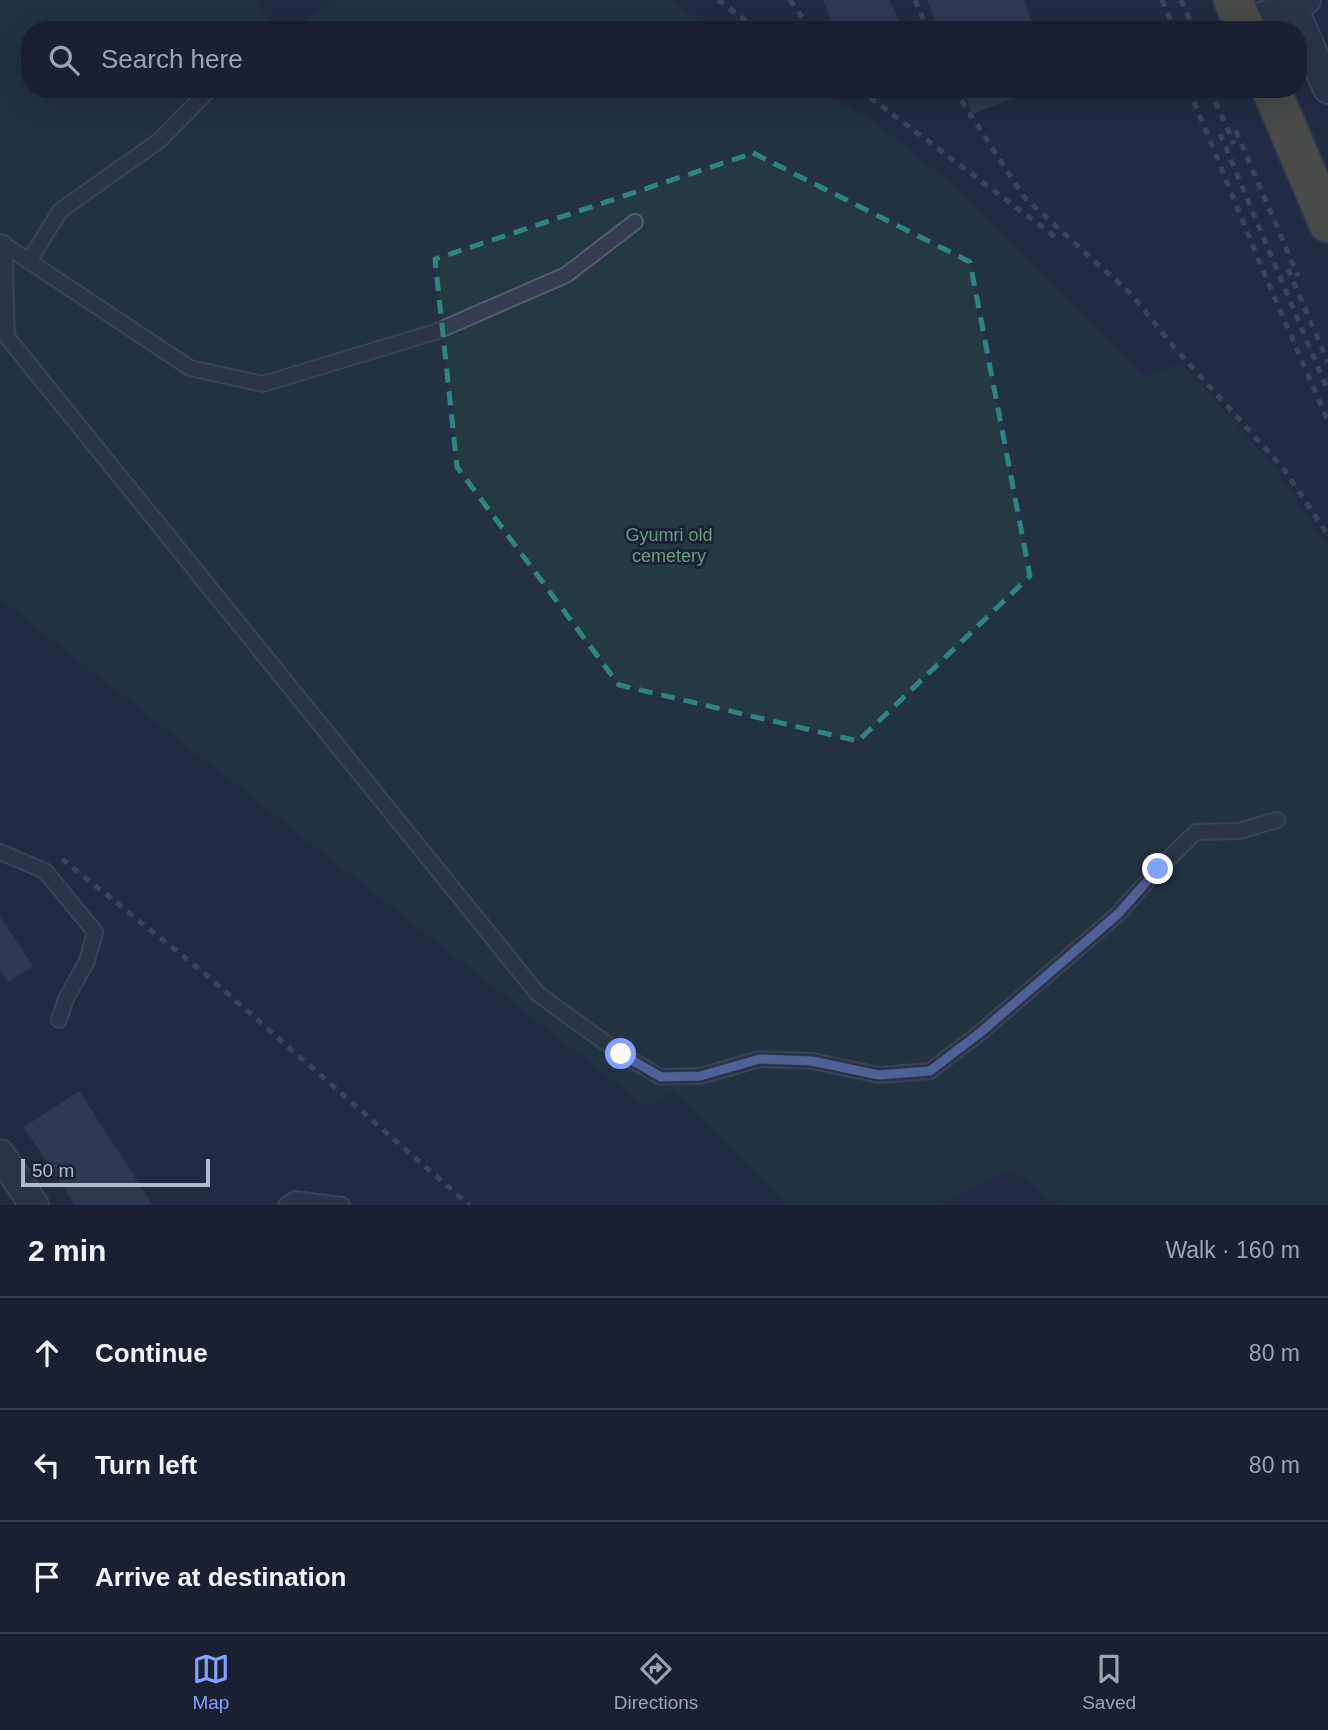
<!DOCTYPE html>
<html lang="en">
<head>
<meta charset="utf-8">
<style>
  :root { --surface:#1a2031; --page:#272d3d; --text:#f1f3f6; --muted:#9fa3ab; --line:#383e4d; --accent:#83a2ff }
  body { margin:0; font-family:Arial,sans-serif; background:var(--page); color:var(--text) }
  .scale { position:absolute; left:21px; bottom:18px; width:189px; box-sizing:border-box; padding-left:7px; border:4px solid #b2b9cb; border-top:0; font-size:19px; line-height:24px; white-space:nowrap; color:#b2b9cb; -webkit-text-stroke:5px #1b2235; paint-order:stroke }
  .stop { position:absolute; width:21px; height:21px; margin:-16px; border:5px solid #83a2ff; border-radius:50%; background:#fff }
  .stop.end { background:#83a2ff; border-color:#fff; box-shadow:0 2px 7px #0008 }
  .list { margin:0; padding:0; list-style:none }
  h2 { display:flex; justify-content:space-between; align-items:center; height:91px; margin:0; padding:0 28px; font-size:30px }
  h2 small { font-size:23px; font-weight:400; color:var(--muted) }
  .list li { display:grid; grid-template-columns:46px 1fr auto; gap:21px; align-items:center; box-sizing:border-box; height:112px; padding:0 28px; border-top:2px solid var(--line) }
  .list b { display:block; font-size:26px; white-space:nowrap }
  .list em { font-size:23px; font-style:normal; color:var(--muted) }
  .icon { flex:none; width:38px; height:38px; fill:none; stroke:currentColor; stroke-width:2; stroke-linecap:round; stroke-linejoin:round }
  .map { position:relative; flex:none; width:1328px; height:1205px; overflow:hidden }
  .search { position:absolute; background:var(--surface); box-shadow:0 7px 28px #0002; left:21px; right:21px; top:21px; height:77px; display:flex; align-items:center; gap:18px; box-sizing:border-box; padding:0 24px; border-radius:28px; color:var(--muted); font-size:26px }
  .sheet { height:427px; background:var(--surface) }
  nav { display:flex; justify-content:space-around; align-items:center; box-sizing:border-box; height:98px; border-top:2px solid var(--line); background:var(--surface); font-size:19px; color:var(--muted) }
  nav a { display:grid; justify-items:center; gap:4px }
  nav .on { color:var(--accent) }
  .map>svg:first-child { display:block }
</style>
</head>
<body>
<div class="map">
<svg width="1328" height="1205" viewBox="0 0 1328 1205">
  <rect width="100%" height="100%" fill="#222b41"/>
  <!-- green -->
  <path fill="#243a41" d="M0,0H255L275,30H30V89H814L869,118L948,180L1144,378L1181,362L1275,468L1328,548V1205H1057L1011,1169L941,1205H787L673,1092L646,1107L0,599Z
    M333,0H671L712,30H294Z"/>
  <!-- building -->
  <path fill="#3d4761" d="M823,0H890L902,30H835Z
    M927,0H1024L1035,30H939Z
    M963,89H1035L973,114Z
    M0,917L33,966L8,982L0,970Z
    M79,1091L153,1205H75L24,1127Z"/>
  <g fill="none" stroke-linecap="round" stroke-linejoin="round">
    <!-- lane casing -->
    <g stroke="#545b6e" stroke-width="18">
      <path id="lane" d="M0,242L190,368L263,384L435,332L566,275L635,222
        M4,243L7,337L538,994L621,1054L661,1077L700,1076L760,1059L812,1061L879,1075L930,1071L981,1032L1118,914L1158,869L1196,832L1239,831L1277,820
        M29,261L60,211L160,140L210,89
        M0,852L45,871L95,932L87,961L66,999L59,1020
        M286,1205L295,1199L342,1205"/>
    </g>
    <!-- street casing -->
    <g stroke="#545b6e" stroke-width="32">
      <path id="street" d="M1290,0L1328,89
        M1243,24L1306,0
        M0,1154L34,1205"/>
    </g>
    <!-- highway casing -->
    <g stroke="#3e4558" stroke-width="42">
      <path id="highway" d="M1233,0L1246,30
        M1271,89L1328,223"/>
    </g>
    <!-- lane -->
    <use href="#lane" stroke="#363d50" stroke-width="14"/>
    <!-- street -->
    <use href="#street" stroke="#363d50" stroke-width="28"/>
    <!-- highway -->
    <use href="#highway" stroke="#776e53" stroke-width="38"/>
    <!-- rail -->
    <path stroke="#586178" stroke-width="5" stroke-dasharray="7 7" stroke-linecap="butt" d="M718,0L759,30
      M790,0L811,30
      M915,0L928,30
      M1162,0L1175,30
      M1181,0L1194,30
      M859,89L1058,239
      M954,89L1024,197L1133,296L1174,347L1283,468L1328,535
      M1189,89L1261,266L1328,421
      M1210,89L1234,144
      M1236,131L1298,276
      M1220,134L1328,391
      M1288,269L1328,362
      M62,859L204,973L469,1205"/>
  </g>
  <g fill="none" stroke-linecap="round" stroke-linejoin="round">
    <!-- route -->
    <path stroke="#83a2ff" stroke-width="9" d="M621,1054L661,1077L700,1076L760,1059L812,1061L879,1075L930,1071L981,1032L1118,914L1158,869"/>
  </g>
  <!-- marked area -->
  <path d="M0 0H1328V1205H0ZM753,153L970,262L1030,576L858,741L619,685L457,467L435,259Z" fill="#222b41" fill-opacity=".55" fill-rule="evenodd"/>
  <path fill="none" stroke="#308381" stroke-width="5" stroke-dasharray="14 9" stroke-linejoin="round" d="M753,153L970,262L1030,576L858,741L619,685L457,467L435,259Z"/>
  <g text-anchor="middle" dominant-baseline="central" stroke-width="6" stroke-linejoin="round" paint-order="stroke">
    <!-- park labels -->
    <g font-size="18" fill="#679e7b" stroke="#1b2235">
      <text x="669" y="535">Gyumri old<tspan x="669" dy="21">cemetery</tspan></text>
    </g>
  </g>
</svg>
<div class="scale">50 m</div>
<div class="stop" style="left:621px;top:1054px"></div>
<div class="stop end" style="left:1158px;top:869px"></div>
<div class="search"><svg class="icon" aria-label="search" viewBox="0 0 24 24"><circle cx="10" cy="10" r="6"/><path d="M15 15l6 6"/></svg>Search here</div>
</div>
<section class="sheet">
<h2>2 min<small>Walk · 160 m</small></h2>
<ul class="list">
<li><svg class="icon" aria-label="ahead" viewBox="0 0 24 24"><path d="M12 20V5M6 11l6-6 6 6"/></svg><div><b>Continue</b></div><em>80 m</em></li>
<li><svg class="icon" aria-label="left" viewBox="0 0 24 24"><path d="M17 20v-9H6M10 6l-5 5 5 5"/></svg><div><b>Turn left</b></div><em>80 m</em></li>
<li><svg class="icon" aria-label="arrive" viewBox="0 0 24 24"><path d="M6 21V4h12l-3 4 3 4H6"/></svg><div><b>Arrive at destination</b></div></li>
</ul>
</section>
<nav>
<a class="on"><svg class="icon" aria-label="map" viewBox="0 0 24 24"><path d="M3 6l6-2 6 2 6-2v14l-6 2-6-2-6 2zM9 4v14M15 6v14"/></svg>Map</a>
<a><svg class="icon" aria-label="directions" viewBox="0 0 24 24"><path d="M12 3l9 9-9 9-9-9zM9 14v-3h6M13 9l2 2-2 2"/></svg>Directions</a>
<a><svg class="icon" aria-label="saved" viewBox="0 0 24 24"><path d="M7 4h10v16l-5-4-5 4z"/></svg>Saved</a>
</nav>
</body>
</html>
